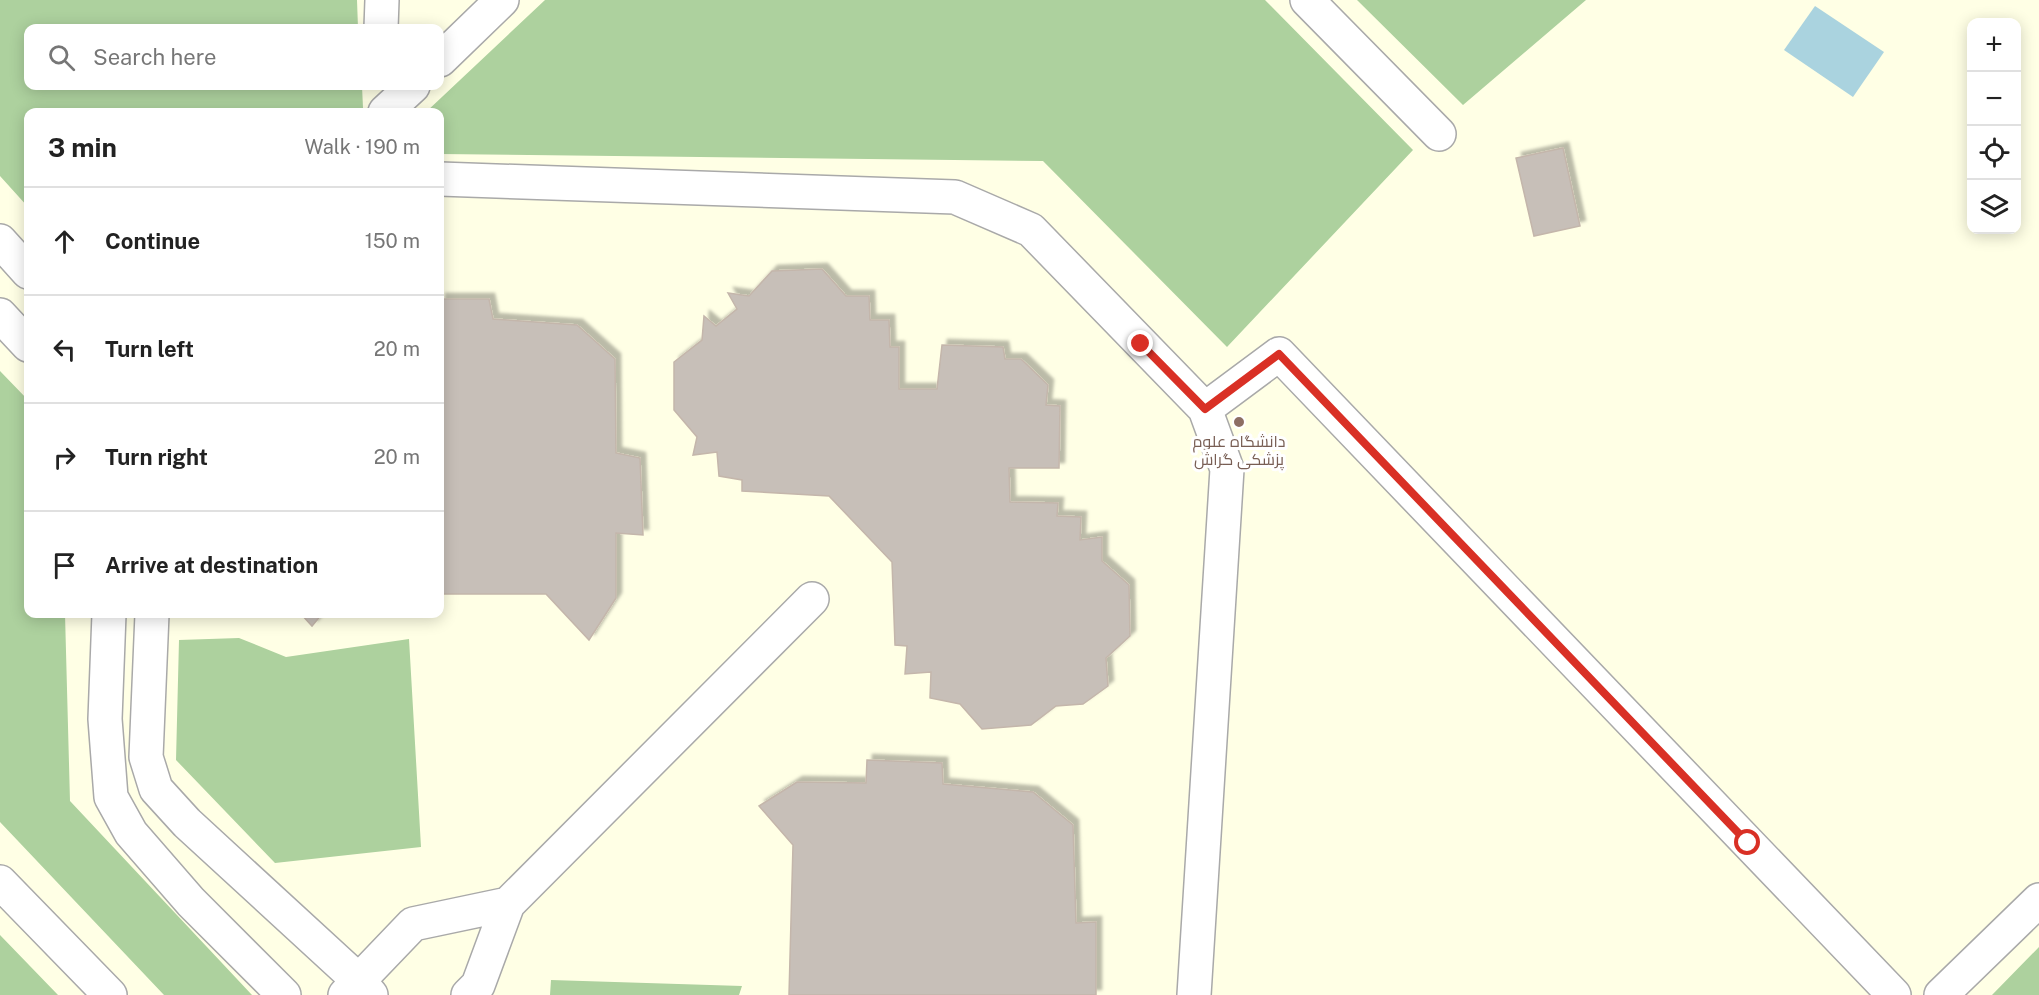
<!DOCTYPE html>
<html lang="en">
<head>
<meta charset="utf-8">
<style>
  :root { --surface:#fff; --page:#f6f6f6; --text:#222; --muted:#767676; --line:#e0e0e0 }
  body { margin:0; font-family:"Public Sans",Cairo,sans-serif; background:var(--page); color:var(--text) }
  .controls { position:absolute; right:18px; top:18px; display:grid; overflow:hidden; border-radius:12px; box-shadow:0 3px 15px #0003 }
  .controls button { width:54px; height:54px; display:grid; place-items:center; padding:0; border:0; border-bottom:2px solid var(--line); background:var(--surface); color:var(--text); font:30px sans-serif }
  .stop { position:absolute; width:18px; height:18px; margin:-14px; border:4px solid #d93025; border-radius:50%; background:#fff }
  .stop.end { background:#d93025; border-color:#fff; box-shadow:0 2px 6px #0008 }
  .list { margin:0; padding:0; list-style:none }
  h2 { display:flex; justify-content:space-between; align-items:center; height:78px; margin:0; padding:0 24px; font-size:26px }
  h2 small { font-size:20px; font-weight:400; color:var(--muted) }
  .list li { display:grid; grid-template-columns:39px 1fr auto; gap:18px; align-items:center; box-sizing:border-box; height:108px; padding:0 24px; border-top:2px solid var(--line) }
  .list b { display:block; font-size:22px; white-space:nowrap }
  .list em { font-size:20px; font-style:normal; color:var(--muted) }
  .icon { flex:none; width:33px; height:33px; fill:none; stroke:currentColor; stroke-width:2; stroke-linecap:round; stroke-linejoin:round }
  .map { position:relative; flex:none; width:2039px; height:995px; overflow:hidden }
  .search { position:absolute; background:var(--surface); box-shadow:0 3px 15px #0003; left:24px; top:24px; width:420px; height:66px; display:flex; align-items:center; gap:15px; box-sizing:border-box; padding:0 21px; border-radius:12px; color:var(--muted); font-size:22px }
  .panel { position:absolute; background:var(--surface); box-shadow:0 3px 15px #0003; left:24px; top:108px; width:420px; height:510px; border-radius:12px }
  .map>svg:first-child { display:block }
</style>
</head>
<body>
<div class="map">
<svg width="2039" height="995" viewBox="0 0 2039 995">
  <defs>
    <filter id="shadow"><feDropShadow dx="5.5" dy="-5.5" stdDeviation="1.5" flood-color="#0004"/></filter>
  </defs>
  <rect width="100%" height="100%" fill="#f2efe9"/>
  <!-- education -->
  <path fill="#ffffe5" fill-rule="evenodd" d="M0,0H2039V995H0ZM1972,22H2016V230H1972ZM28,28H440V86H28ZM28,112H440V614H28Z"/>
  <!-- forest -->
  <path fill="#add19e" d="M0,0H357L358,28H28V86H362L363,108L358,112H28V207L0,176Z
    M545,0H1265L1413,150L1227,347L1043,161L440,154V112H426Z
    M1357,0H1586L1463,105Z
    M0,371L28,400V614H65L70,801L252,995H164L0,822Z
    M239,638L286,657L409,639L421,847L275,863L176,760L179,640Z
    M0,935L58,995H0Z
    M2039,947V995H1992Z
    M551,980L742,986L739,995H550Z"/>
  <!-- water -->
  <path fill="#aad3df" d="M1815,6L1884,52L1853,97L1784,50Z"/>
  <!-- building -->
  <path fill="#c7bfb8" stroke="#c4b6ab" stroke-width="1.5" filter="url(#shadow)" d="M1563,148L1580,226L1534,236L1516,158Z
    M822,269L846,296H869L870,320H889L890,347H899V389H937L942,345L1003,347L1005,359H1021L1048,385L1046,405L1060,406L1059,468H1009L1010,502L1058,503L1057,516L1081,517L1080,540L1102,537V561L1129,585L1130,636L1106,658L1108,686L1083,704L1056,706L1031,725L982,729L960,704L930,698L931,672L905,674L907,646L895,645L892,562L829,496L742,491V480L719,476L717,452L693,455L697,437L674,410V362L702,340L704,316L716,326L737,309L728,293L749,296L772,271Z
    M440,299H489L493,319L577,325L615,359L616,453L640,458L643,535L616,533V598L589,640L546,594H440Z
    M301,614H322L312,626Z
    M867,760L942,763L943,784L1033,792L1073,825L1076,923L1096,922V995H789L793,845L759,806L797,782L866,783Z"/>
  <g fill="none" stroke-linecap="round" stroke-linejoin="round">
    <!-- minor casing -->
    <g stroke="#a9a9a9" stroke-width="36">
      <path id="minor" d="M1307,0L1439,134
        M381,28L382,0
        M440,60L502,0
        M385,112L413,86
        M440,179L955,197L1031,230L1205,409L1227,469L1194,995
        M0,241L28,272
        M0,315L28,345
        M1205,409L1279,354L1894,995
        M109,614L105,719L111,797L131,833L191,902L284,995
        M152,614L146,757L156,789L187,823L359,981L371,995
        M0,882L110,995
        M345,995L413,924L508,904
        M468,995L478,985L508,904L812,599
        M1941,995L2039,900"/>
    </g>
    <!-- minor -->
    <use href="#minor" stroke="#fff" stroke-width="33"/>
  </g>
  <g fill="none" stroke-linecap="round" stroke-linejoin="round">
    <!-- route -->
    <path stroke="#d93025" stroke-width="8" d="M1141,344L1205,409L1279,354L1748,843"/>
  </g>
  <!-- markers -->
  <circle fill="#8d6e63" stroke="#fff" stroke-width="2" cx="1239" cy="422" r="6"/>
  <g text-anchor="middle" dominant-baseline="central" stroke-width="6" stroke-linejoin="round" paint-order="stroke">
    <!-- education labels -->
    <g font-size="16" fill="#785e54" stroke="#fff">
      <text x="1239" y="441">دانشگاه علوم<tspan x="1239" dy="18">پزشکی گراش</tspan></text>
    </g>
  </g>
</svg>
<div class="controls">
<button>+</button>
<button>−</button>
<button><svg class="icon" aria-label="locate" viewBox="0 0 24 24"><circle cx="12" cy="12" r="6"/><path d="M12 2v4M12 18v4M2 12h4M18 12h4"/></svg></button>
<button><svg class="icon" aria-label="layers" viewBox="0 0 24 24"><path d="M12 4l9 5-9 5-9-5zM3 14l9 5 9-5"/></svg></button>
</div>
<div class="stop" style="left:1748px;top:843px"></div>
<div class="stop end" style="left:1141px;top:344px"></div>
<div class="search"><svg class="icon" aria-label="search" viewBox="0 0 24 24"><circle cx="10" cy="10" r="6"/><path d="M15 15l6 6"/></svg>Search here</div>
<section class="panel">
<h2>3 min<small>Walk · 190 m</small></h2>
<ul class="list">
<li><svg class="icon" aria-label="ahead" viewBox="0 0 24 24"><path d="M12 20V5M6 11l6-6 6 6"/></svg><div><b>Continue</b></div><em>150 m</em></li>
<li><svg class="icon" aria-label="left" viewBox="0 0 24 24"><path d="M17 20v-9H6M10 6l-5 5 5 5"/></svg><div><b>Turn left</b></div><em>20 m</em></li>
<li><svg class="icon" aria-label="right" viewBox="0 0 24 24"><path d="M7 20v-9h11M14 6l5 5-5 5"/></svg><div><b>Turn right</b></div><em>20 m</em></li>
<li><svg class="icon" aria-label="arrive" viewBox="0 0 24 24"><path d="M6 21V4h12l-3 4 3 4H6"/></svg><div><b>Arrive at destination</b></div></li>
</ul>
</section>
</div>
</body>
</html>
